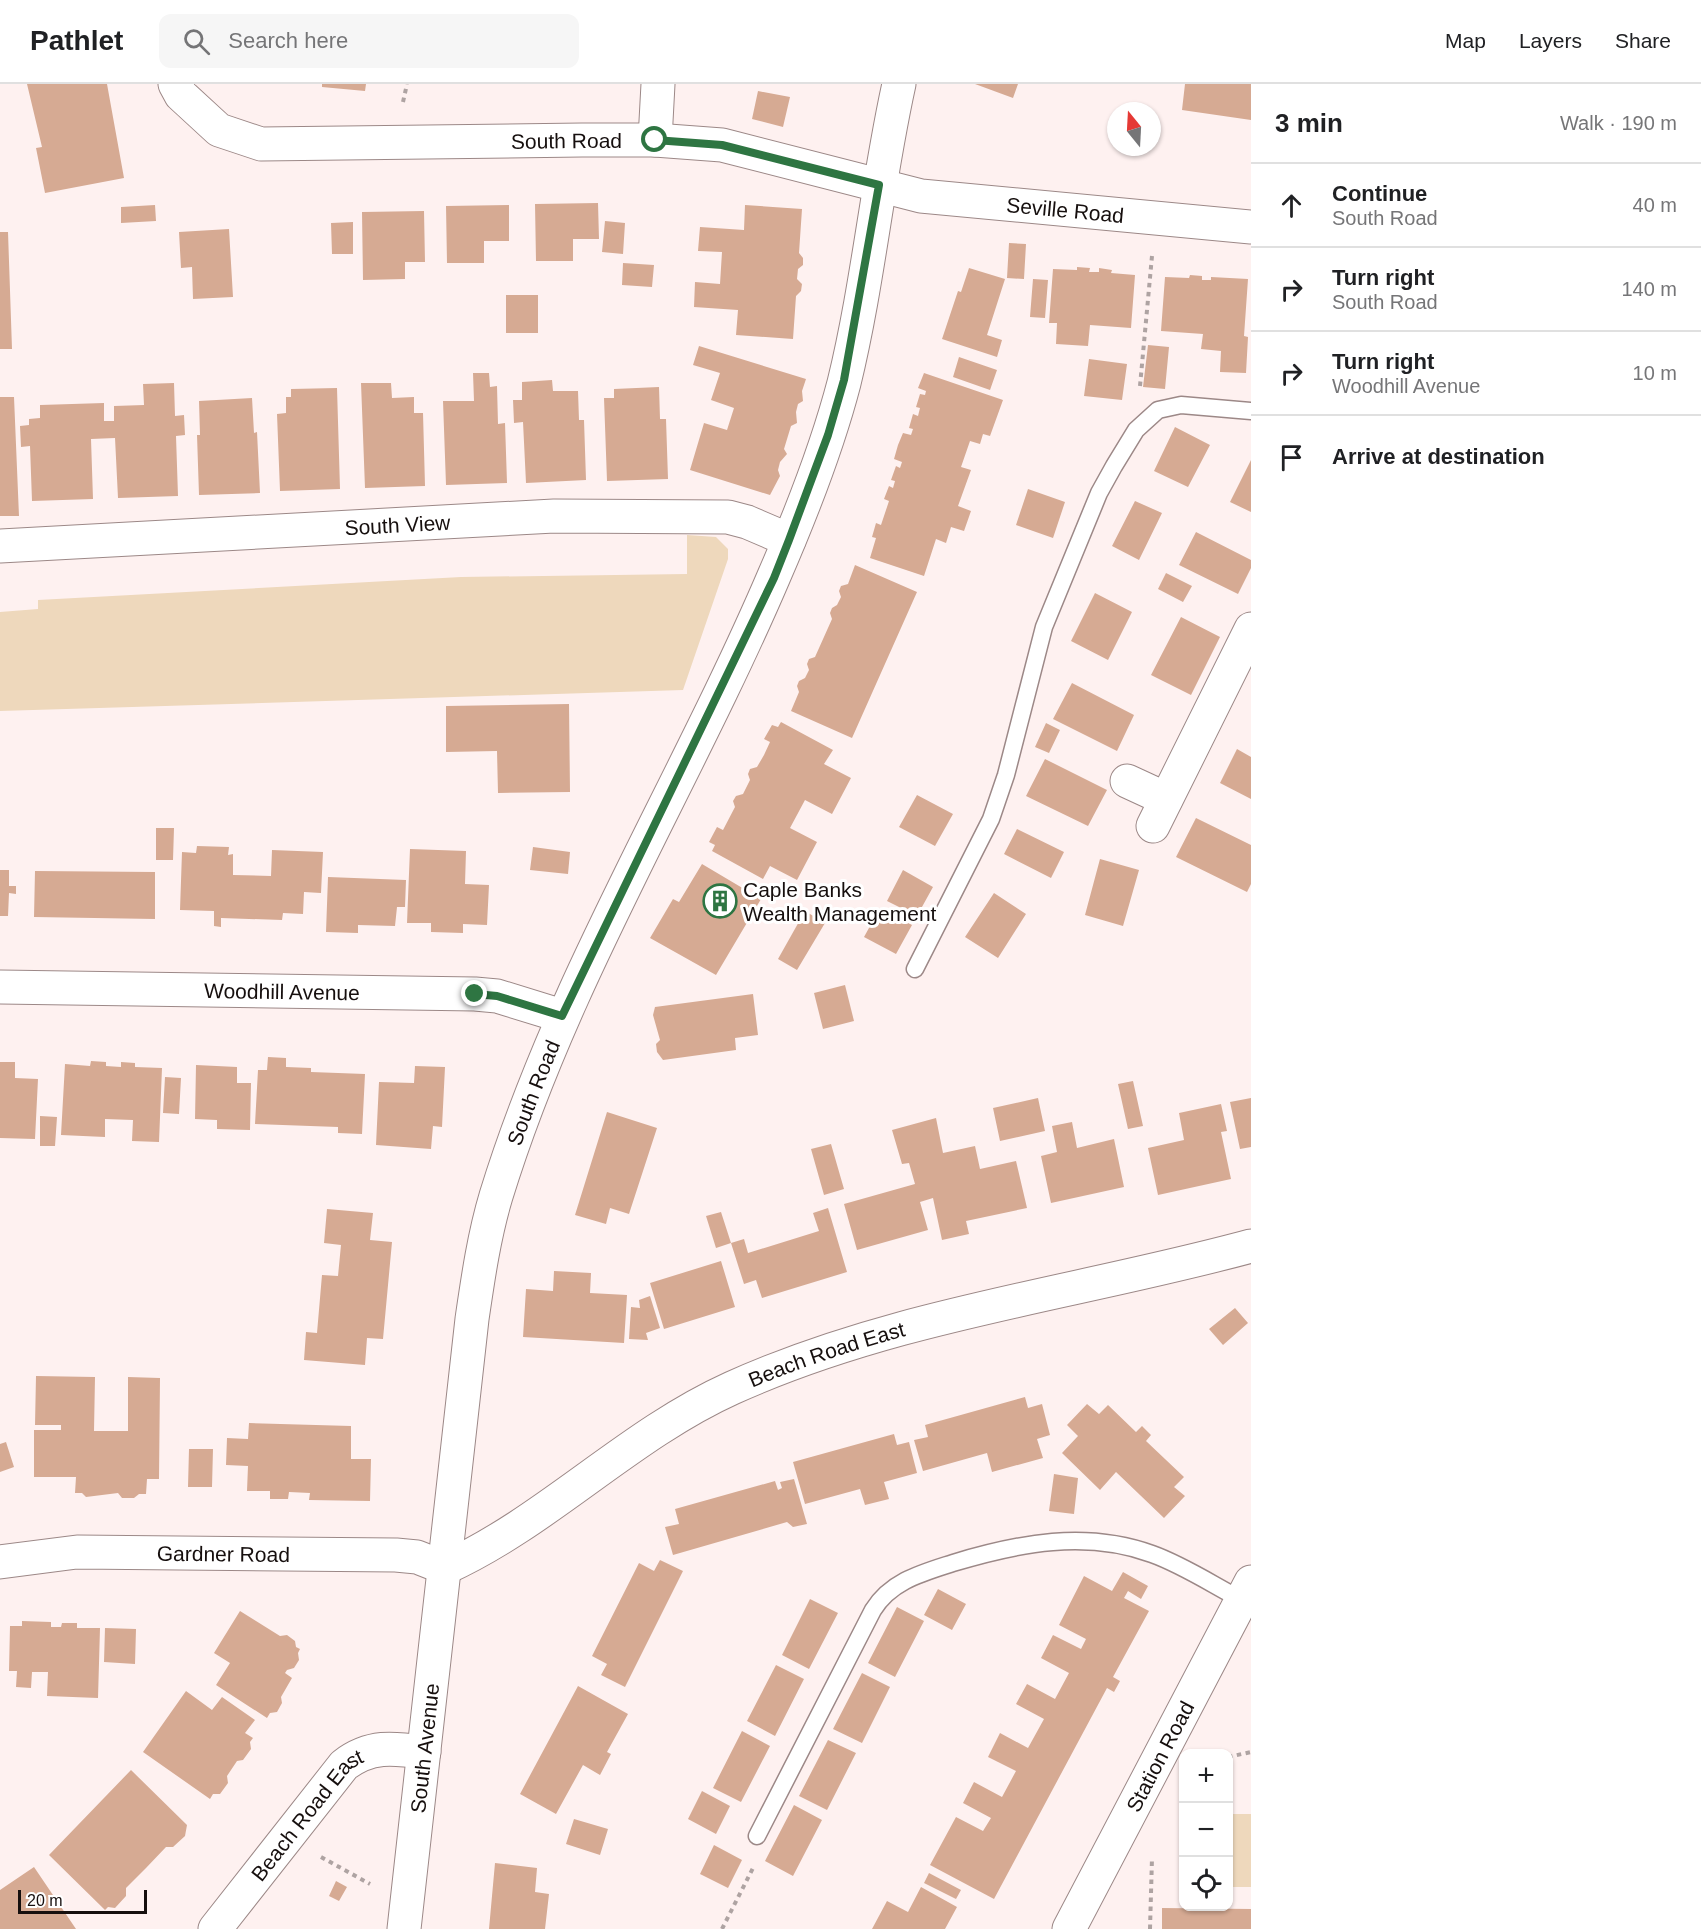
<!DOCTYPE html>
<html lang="en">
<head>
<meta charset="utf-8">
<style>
  :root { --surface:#fff; --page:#f6f6f6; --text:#202124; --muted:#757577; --line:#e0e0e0 }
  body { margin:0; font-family:Arial,sans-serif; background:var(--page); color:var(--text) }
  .controls { position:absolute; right:18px; bottom:18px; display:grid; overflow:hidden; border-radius:12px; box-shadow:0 2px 4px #0004 }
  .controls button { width:54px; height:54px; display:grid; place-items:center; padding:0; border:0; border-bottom:2px solid var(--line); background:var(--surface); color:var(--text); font:30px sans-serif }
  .compass { position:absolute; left:1107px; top:18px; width:54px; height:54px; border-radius:50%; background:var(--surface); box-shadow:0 2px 4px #0004; rotate:342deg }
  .scale { position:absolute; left:18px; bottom:15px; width:129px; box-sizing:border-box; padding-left:6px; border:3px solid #160f0e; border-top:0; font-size:16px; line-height:21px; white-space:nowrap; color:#160f0e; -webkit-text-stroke:4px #fff; paint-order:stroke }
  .stop { position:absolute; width:18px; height:18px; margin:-14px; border:4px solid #2e7542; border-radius:50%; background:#fff }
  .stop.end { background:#2e7542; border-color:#fff; box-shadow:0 2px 6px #0008 }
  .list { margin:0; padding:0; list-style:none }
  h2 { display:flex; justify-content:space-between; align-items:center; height:78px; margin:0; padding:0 24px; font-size:26px }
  h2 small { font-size:20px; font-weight:400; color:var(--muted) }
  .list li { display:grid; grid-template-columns:39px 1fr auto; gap:18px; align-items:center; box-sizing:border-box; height:84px; padding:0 24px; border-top:2px solid var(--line) }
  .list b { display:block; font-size:22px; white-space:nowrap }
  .list p { margin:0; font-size:20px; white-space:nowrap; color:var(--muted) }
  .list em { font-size:20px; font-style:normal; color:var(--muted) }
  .icon { flex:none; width:33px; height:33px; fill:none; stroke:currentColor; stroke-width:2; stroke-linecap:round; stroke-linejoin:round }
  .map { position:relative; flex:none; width:1251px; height:1845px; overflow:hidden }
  header { display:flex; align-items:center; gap:36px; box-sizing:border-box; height:84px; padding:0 30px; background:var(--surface); border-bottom:2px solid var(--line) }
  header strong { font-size:28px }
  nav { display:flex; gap:33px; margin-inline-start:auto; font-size:21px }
  .search { width:420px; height:54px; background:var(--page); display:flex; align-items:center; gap:15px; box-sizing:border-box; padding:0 21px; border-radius:12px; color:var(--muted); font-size:22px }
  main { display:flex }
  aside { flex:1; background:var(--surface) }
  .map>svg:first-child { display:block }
</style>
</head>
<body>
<header>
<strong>Pathlet</strong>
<div class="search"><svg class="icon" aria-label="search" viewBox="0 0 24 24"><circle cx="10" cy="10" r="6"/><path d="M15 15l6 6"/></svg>Search here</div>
<nav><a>Map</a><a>Layers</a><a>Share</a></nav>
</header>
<main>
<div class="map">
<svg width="1251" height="1845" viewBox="0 0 1251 1845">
  <rect width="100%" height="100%" fill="#fef1f0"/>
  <!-- green -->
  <path fill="#eed8bc" d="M687,451L716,453L728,465V475L683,606L0,627V528L38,525V516L461,493L687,490Z
    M1232,1730H1251V1803H1231L1228,1758H1231Z"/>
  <!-- building -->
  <path fill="#d6aa93" d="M27,0H107L124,94L45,109L36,64L42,63Z
    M322,0H366L365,7L322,3Z
    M975,0H1018L1013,14Z
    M1185,0H1251V36L1182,26Z
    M758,7L790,13L783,43L752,35Z
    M598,119L599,155H573V177H536L535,120Z
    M155,121L156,137L121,139V123Z
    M509,121V157H484V179H447L446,122Z
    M745,121L802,125L799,169L803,174V181L798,185L797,195L802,200L801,207L796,212L793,255L736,251L738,226L694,223L695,198L720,200L722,168L698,167L700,143L744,146Z
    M424,127L425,178H405V195L363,196L362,128Z
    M605,137L625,139L623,170L602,168Z
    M353,138V170H332L331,139Z
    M229,145L233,213L193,215L192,183L181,184L179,148Z
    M0,148H8L12,265H0Z
    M1009,159L1026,160L1024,195L1007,194Z
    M623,179L654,181L652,203L622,201Z
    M1077,183L1090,184L1089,188H1099V184L1112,186L1111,189L1135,191L1131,244L1090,241L1088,262L1056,260L1057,239H1049L1053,185L1077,186Z
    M969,184L1005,195L987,251L1002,256L997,273L942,255L958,207L961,208Z
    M1190,191L1202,192V196H1211V193L1248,195L1244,252L1248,253L1246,289L1220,288L1221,267L1201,265L1203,250L1161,247L1165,193L1189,194Z
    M1033,195L1048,196L1045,234L1030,233Z
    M506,211H538V249H506Z
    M1148,261L1169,263L1165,305L1143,303Z
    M699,262L806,295L802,307L803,317L798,320L796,328L797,339L791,342L784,365L787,370L780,378L778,386L780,392L770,411L690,386L704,339L727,346L734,324L711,316L720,289L693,281Z
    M959,273L997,286L990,306L953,293Z
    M1089,275L1127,280L1122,316L1084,312Z
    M473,289H489L490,303L497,302L498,340L505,339L507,399L446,401L443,317H474Z
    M924,289L1003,316L990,352L983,350L980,360L970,357L961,383L971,386L958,422L971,427L964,447L951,443L946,459L936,455L924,492L870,474L876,454L872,453L876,439L881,441L889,417L884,415L889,402L893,404L895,397L891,396L896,382L900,384L902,378L894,375L898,361L903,349L911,351L913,345L909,344L913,330L918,332L920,324L916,323L920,310L925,311L926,307L918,304Z
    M552,296L553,307H578L579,336H584L586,396L526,399L523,338L514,339L513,316H522V298Z
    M174,299L175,332L184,331L185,351L176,352L178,412L118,414L115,354L91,355L93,415L32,417L30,362L21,363L20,342L29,341V335L40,334V321L104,319V337H114V322L144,321L143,300Z
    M361,299H391L392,314L414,313V329H423L425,402L365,404Z
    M659,303L660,335H666L668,395L607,397L604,314H614V305Z
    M337,304L340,405L280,407L277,330L286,329V313H291V305Z
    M0,313H14L19,432H0Z
    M252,314L254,349L257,348L260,409L199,411L197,351H200L199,317Z
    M1175,343L1210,361L1188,403L1154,387Z
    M1251,376V428L1230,418Z
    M1028,405L1065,418L1053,454L1016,441Z
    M1135,417L1162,429L1139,476L1112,462Z
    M1196,448L1251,476V484L1238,510L1179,481Z
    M855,481L917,508L852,654L791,627L799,608L797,602L799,597L805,594L809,586L807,580L809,575L815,573L832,535L830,529L832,524L837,521L841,513L839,507L841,502L848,500Z
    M1166,489L1192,502L1183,518L1158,505Z
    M1095,509L1132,528L1108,576L1071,557Z
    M1181,533L1220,553L1191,611L1151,591Z
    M1072,599L1134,631L1117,667L1053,635Z
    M569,620L570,708L498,709L497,667L446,668V622Z
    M781,638L833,666L824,680L851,694L832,730L805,716L790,744L817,758L797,796L770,782L763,795L712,767L715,761L709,758L717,743L723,746L735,723L733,717L736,712L743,710L750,696L748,690L750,685L757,683L764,671L770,658L764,655L772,641L778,643Z
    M1046,639L1060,646L1049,669L1035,663Z
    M1237,665L1251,673V715L1220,699Z
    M1045,675L1107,706L1088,742L1026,712Z
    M917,711L953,730L935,762L899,743Z
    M1196,734L1251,761V800L1247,808L1176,773Z
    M156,744H174L173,776H156Z
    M1017,745L1064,768L1051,794L1004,770Z
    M197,762L229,763L228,771L233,770V791L271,792L272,766L323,768L321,809L304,808L303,830L283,829L282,836L221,834V843L214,842V827L180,826L182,768L196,769Z
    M533,763L570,768L568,790L530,786Z
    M410,765L466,767L465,800L489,801L487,841L463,840V849L431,848V839H407Z
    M1100,775L1139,786L1123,842L1085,831Z
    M702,780L761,815L716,891L650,854L673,815L679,818Z
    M0,786H9V802H16V810L9,809L8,832H0Z
    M903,786L933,803L917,832L887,817Z
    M35,787L155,788V835L34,833Z
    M328,793L406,796L405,823H397L395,842L358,841V849L326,848Z
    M994,809L1026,830L998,874L965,853Z
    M880,824L912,841L896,870L864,853Z
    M805,827L825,839L797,886L778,875Z
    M845,901L854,937L823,945L814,909Z
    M753,910L758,951L735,954L736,966L663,976L657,968L656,960L660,956L653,931L655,923Z
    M268,973L286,974V983L311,984V988L365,990L362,1050L338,1049V1043L255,1040L258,986H267Z
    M91,977L106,978V982L121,983V978L135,979V983L162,984L159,1058L132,1057L133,1036L105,1035V1053L61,1051L65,980L90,982Z
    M0,978H15V994L38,995L35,1055L0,1054Z
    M196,981L237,983V999H251L250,1046L217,1045V1036L195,1035Z
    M415,982L445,983L442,1043L433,1042L431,1065L376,1061L379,998L414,999Z
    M165,993L181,994L179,1030L163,1029Z
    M1133,997L1143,1042L1128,1045L1118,1000Z
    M1038,1014L1045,1047L1000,1057L993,1024Z
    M1251,1014V1063L1240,1065L1230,1018Z
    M1221,1020L1227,1047L1221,1048L1231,1095L1158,1111L1148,1064L1184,1056L1179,1029Z
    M607,1028L657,1044L629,1130L610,1124L606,1140L575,1131Z
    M40,1032L57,1033L55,1062H40Z
    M936,1034L943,1069L975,1062L980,1085L1016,1077L1027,1124L966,1137L969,1150L942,1156L933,1114L920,1118L928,1146L857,1166L844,1120L915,1100L909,1079L902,1080L892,1046Z
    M1072,1038L1077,1064L1114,1055L1124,1103L1051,1119L1041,1072L1057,1068L1052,1042Z
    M831,1060L844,1105L824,1111L811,1065Z
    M828,1124L847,1188L762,1214L756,1196L744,1200L731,1159L716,1164L706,1132L721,1128L731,1159L744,1155L748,1169L819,1147L813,1129Z
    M327,1125L373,1129L370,1156L392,1158L383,1255L367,1254L365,1281L304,1276L306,1248L317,1249L322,1191L338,1192L341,1161L324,1159Z
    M721,1177L735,1223L664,1245L650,1199Z
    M554,1187L591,1189L590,1209L627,1211L624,1259L523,1253L526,1205L553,1207Z
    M650,1212L660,1244L646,1249L648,1256L629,1255L631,1223L640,1224L639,1216Z
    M1235,1224L1248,1239L1223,1261L1209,1245Z
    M36,1292L95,1293L94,1347H128V1293L160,1294L159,1395H147L146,1410H139L134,1414H122L118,1409L86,1413L82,1409H75L76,1393H34V1346H61V1341H35Z
    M1025,1313L1028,1324L1042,1320L1050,1351L1037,1355L1043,1374L992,1388L987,1369L923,1387L914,1356L928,1353L925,1341Z
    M1087,1320L1099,1330L1108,1321L1136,1348L1142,1342L1151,1351L1146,1357L1184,1393L1174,1403L1185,1412L1164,1434L1116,1388L1100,1406L1062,1369L1078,1352L1067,1341Z
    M249,1339L351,1342V1375H371L370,1417L309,1416L310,1409L289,1408L288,1415H270V1407H247L248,1382L226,1381L227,1354L248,1355Z
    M894,1350L897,1361L909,1358L917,1389L884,1398L889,1415L865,1421L860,1405L805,1420L793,1378Z
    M6,1358L14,1383L0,1388V1360Z
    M189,1365H213L212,1403H188Z
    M1054,1390L1078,1394L1074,1430L1049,1427Z
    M794,1395L807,1440L793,1443L787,1438L673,1471L665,1443L679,1440L675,1425L775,1397L778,1406L782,1404L780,1398Z
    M660,1476L683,1487L625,1603L601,1591L607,1580L592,1572L639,1479L654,1487Z
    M1123,1488L1148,1502L1141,1515L1128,1507L1124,1514L1149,1527L1113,1593L1120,1597L1114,1608L1107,1604L994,1815L930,1781L956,1733L983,1747L991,1734L963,1719L974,1698L1002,1713L1016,1687L988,1673L1000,1649L1028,1664L1044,1635L1016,1620L1027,1600L1055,1615L1069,1589L1041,1574L1053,1551L1081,1565L1086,1555L1059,1541L1084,1492L1112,1507Z
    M938,1505L966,1520L952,1546L924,1531Z
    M810,1515L838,1529L809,1585L782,1571Z
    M897,1523L924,1537L895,1593L868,1579Z
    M240,1527L280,1552L287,1551L295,1557L296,1563L300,1565L298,1569L299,1576L294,1584L287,1586L285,1589L292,1594L281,1613L282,1619L277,1628L270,1629L267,1634L216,1601L230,1579L214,1569Z
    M22,1537L51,1538V1543H61L62,1539H77V1544H100L98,1614L47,1612L48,1588H32L31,1604L16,1603L17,1587H9L10,1542H22Z
    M105,1544L136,1545L135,1580L104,1578Z
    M776,1581L804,1595L775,1652L747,1637Z
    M862,1589L890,1603L862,1659L833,1645Z
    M578,1602L628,1630L607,1668L611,1670L600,1691L583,1681L556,1730L520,1710Z
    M186,1607L212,1626L222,1613L255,1636L245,1649L253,1654L250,1658L251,1665L243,1676L237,1677L227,1692L228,1699L220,1710H213L210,1715L143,1668Z
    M742,1647L770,1662L741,1718L713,1704Z
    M828,1656L856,1669L827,1726L799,1712Z
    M131,1686L187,1741L185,1752L173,1763H166L146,1784L126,1804V1812L115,1824L108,1823L105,1826L49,1771Z
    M702,1707L730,1722L716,1750L688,1735Z
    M794,1721L822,1736L793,1792L765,1777Z
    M574,1735L608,1745L600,1771L566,1760Z
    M714,1761L742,1776L728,1804L700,1790Z
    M495,1779L537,1784L535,1808L549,1810L545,1845H489Z
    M34,1783L76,1845H0V1806Z
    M929,1789L961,1806L956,1815L924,1799Z
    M336,1797L347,1803L339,1817L329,1812Z
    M921,1803L957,1823L945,1845H872L887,1817L908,1828Z
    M1162,1824L1251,1825V1845H1162Z"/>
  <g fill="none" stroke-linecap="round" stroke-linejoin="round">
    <!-- lane casing -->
    <g stroke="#9c8887" stroke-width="19">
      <path id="lane" d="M915,885L991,735L1006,691L1044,543L1099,409L1114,382L1136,346L1158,326L1181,321L1251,327
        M757,1752L873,1526C891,1497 922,1489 953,1479C1019,1459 1086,1446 1152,1470C1183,1481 1213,1501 1242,1516"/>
    </g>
    <!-- street casing -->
    <g stroke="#9c8887" stroke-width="35">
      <g id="street">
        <path id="s1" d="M175,0L181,11L219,46L261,60L582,56H655L722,61L921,112L1251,143"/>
        <path d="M655,56L658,0"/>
        <path id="s2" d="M0,462L554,432L728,433L747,438L789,456"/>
        <path d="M1127,697L1166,715"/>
        <path d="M1153,742L1251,545"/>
        <path id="s3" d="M0,903L475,910L497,912L562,932"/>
        <path id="s4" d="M0,1478L77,1468L396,1471L417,1473L445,1484"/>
        <path id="s5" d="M445,1484C548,1437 628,1351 732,1304C896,1230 1079,1209 1251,1162"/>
        <path id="s6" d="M215,1845L344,1681C370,1661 393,1664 424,1668"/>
        <path id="s7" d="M404,1845L472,1235C478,1194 484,1152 496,1112C563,894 685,700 774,492C801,430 827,364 844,299C868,201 877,99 899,0"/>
        <path id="s8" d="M1069,1845L1251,1498"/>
      </g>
    </g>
    <!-- path -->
    <path stroke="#aea3a2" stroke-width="4" stroke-dasharray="4.5 4.5" stroke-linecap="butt" d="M403,18L407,0
      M1140,302L1152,172
      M1228,1673L1251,1668
      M321,1773L370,1800
      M722,1845L754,1782
      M1150,1845L1152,1774"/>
    <!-- lane -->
    <use href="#lane" stroke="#fff" stroke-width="16"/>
    <!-- street -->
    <use href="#street" stroke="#fff" stroke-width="33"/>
  </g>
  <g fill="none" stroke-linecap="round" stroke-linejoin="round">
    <!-- route -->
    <path stroke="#2e7542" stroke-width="8" d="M475,910L497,912L562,932L774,494L789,456L828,351L844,296L879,101L722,61L655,56"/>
  </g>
  <!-- icons -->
  <defs>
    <g id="building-ring" transform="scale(1.725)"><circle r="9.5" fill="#fff" stroke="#2e7542" stroke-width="1.5"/><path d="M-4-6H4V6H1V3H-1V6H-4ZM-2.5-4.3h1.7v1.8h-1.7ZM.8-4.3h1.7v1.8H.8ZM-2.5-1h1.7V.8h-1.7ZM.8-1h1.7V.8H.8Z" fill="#2e7542"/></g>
  </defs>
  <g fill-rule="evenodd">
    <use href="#building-ring" x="720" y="817"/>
  </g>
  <g text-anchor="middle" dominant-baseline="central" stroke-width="6" stroke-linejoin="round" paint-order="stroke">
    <!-- street labels -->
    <g font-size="21" fill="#160f0e" stroke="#fff">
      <text stroke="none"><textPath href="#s1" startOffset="414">South Road</textPath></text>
      <text stroke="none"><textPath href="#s1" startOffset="920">Seville Road</textPath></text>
      <text stroke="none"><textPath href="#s2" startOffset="398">South View</textPath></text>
      <text stroke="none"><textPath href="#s3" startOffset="282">Woodhill Avenue</textPath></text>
      <text stroke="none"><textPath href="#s7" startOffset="849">South Road</textPath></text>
      <text stroke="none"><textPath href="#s5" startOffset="440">Beach Road East</textPath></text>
      <text stroke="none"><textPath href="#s4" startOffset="224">Gardner Road</textPath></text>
      <text stroke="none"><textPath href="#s7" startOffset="182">South Avenue</textPath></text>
      <text stroke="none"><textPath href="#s8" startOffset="195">Station Road</textPath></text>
      <text stroke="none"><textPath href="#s6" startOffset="147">Beach Road East</textPath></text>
    </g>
    <!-- poi labels -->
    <g font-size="21" fill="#160f0e" stroke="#fff" text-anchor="start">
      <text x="743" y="805">Caple Banks<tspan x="743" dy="24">Wealth Management</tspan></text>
    </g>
  </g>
</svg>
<div class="controls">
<button>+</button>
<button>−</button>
<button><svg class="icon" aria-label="locate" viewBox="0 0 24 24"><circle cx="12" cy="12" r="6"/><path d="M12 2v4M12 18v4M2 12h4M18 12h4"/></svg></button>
</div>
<svg class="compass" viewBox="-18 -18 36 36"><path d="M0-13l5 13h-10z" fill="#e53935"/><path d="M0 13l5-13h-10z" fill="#757577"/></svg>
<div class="scale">20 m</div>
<div class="stop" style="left:655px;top:56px"></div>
<div class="stop end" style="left:475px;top:910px"></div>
</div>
<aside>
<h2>3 min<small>Walk · 190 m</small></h2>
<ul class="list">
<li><svg class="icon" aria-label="ahead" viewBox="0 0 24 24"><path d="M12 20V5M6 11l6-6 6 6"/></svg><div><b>Continue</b><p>South Road</p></div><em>40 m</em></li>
<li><svg class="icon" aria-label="right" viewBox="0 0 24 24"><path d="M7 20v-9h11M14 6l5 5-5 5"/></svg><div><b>Turn right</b><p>South Road</p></div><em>140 m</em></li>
<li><svg class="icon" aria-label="right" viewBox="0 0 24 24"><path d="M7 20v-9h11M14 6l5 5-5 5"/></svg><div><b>Turn right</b><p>Woodhill Avenue</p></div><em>10 m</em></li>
<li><svg class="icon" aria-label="arrive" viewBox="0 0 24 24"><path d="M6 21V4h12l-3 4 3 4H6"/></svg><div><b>Arrive at destination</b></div></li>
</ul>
</aside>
</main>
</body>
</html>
